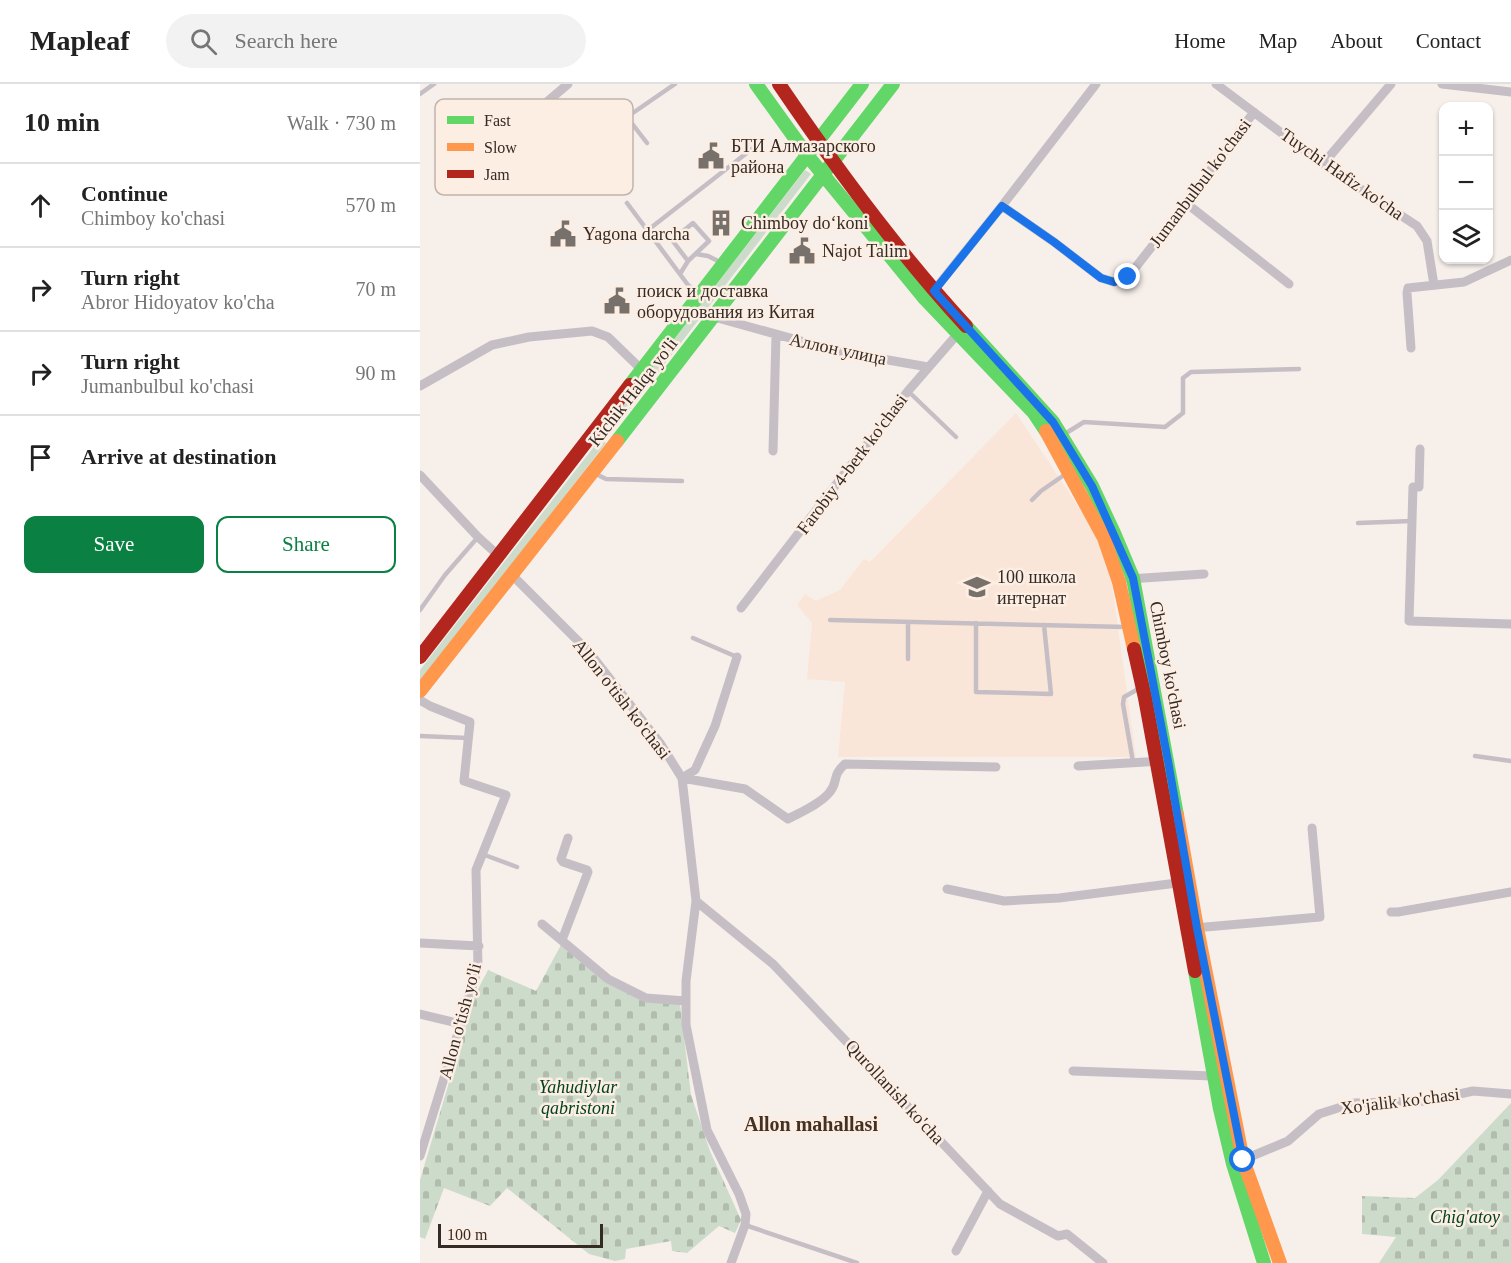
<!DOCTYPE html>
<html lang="en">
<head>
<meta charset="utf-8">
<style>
  :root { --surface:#fff; --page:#f2f2f2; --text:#222; --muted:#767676; --line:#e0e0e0; --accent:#0b8043 }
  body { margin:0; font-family:Georgia,serif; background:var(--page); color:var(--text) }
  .controls { position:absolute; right:18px; top:18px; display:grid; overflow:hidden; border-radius:12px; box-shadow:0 2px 4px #0004 }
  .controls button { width:54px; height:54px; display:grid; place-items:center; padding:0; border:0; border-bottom:2px solid var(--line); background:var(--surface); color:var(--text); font:30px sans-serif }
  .scale { position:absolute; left:18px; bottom:15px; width:165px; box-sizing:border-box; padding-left:6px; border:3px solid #342b25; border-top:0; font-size:16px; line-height:21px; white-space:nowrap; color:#342b25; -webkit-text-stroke:4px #fdeee4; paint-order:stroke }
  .stop { position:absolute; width:18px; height:18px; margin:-14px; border:4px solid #1a73e8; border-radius:50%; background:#fff }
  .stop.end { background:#1a73e8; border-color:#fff; box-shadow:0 2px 6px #0008 }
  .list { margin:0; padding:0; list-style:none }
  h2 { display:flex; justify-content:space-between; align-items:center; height:78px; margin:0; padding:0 24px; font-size:26px }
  h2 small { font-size:20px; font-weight:400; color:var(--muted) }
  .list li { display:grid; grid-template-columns:39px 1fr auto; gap:18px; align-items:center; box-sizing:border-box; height:84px; padding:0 24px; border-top:2px solid var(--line) }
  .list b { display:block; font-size:22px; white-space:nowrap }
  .list p { margin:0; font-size:20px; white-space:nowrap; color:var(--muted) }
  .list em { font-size:20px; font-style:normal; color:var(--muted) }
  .actions { display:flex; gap:12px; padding:18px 24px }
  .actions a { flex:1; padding:14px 0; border:2px solid var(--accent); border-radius:12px; text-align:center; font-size:21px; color:var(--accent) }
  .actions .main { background:var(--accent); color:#fff }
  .icon { flex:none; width:33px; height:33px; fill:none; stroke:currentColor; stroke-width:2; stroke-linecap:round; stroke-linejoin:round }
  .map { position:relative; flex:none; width:1091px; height:1179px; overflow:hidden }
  header { display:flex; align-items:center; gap:36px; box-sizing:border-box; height:84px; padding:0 30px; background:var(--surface); border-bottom:2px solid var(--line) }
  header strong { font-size:28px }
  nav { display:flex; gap:33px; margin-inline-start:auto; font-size:21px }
  .search { width:420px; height:54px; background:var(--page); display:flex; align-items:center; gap:15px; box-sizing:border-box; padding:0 21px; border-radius:33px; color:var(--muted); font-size:22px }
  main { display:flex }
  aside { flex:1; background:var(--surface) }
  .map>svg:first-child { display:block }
</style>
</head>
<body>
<header>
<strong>Mapleaf</strong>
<div class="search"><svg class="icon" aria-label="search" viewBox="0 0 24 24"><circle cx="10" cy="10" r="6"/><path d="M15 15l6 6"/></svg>Search here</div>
<nav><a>Home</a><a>Map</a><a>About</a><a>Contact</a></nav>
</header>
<main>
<aside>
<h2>10 min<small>Walk · 730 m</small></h2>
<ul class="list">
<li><svg class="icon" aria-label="ahead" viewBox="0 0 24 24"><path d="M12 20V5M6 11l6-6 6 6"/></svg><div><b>Continue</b><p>Chimboy ko'chasi</p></div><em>570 m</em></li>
<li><svg class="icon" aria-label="right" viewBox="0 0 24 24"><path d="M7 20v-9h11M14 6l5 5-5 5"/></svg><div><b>Turn right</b><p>Abror Hidoyatov ko'cha</p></div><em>70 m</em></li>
<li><svg class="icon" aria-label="right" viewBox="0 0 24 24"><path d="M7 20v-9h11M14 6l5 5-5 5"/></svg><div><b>Turn right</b><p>Jumanbulbul ko'chasi</p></div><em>90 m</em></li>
<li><svg class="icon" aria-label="arrive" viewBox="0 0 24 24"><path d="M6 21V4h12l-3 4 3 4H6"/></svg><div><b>Arrive at destination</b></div></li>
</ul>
<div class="actions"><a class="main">Save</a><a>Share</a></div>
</aside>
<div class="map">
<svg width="1091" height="1179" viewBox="0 0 1091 1179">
  <defs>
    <pattern id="cemetery-stones" width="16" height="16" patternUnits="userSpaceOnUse" patternTransform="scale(1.5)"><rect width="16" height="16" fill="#cddbcb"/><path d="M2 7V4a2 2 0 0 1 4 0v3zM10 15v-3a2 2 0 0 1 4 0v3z" fill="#b1bcae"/></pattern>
  </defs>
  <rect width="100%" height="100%" fill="#f7efea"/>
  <!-- built -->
  <path fill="#fae6d8" d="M596,329L674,446L692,501L716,673H418L425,598L387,595L392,539L377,521L385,510L396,517L420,506L444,475L450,478Z"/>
  <!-- green -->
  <path fill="#cddbcb" d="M385,86L391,90L200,338L194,333Z
    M180,355L186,359L0,598V586Z"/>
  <!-- cemetery -->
  <path fill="url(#cemetery-stones)" d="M141,861L190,900L260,920L271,1011L290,1067L321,1136L315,1149L299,1142L267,1169L252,1167L251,1157L206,1165L205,1175L195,1177L169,1170L87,1104L70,1122L24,1104L5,1155L0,1153V1096L55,911L68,886L116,907Z
    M1091,1019V1179H959L976,1153L942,1150V1112L995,1114L1018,1096Z"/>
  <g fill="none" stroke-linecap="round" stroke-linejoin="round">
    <!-- lane -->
    <path stroke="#c5bfc5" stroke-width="4.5" d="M0,10L14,0
      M227,59L207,33L255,0
      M110,108L207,33
      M207,119L268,201L277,209
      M228,146L337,61
      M276,170L288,172L300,178
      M260,190L268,177L289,157L273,139L252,156L268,177
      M488,307L536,353
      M643,351L664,338L745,343L763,329V294L771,288L879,285
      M176,390L186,395L262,397
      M612,416L621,407L647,389
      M938,439L992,437
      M0,526L25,491L58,453
      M410,536L706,543
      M488,538V575
      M556,539V608L631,610L624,541
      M273,554L317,573
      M0,652L48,654
      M1055,672L1091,677
      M713,678L703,620L704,613L720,604
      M62,770L97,783
      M325,1141L437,1179"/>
    <!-- street -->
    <path stroke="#c5bfc5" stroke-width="9" d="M796,0L903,80L997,142L1007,157L1014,201
      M1022,0L1091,8
      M144,46L127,22L128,17L148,0
      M903,80L971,0
      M766,119L869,200
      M582,122L634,158L681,194L694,198L708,193L766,119L834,28
      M512,209L582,122L676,0
      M294,233L417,267L508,283
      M991,264L987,209L988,204L1044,198L1091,176
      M0,302L72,261L109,253L172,247L188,253L221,285
      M1000,365L999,403H993L989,537L1091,540
      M353,367L356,251
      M0,391L58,453L79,472
      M91,490L169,568L240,659L262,694L276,817L266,897V941L287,1046L319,1110L326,1130L325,1141L311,1179
      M709,495L784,490
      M321,524L488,307L541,246
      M0,616L10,622L50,638L44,697L86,711L56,786L58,884L0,1072
      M658,682L742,677
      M262,694L325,705L368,735C381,728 400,720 409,709C419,698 411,692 425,680L576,683
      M262,694L275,686L295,642L317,573
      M527,805L584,817L639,814L757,799
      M276,817L353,880L580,1120L638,1152L647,1150L683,1179
      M971,828H978L1091,808
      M122,840L188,895L226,914L266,917
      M774,844L900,833L892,744
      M142,856L168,788L167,786L143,778L141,775L148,754
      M0,859L59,862
      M0,930L41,940
      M653,987L793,992
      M818,1078L868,1057L899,1030L934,1019L1008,1017L1053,1007L1091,1010
      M536,1167L568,1107"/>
    <!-- fast -->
    <path stroke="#63d668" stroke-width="14" d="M336,0L387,71L505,215L614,329L626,347
      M546,242L633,338L672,402L694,449L713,494L757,731
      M210,301L442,0
      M197,357L473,0
      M775,887L800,1025L813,1080L844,1179"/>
    <!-- slow -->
    <path stroke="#ff974d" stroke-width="14" d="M626,347L684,454L699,498L714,565
      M0,607L197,357
      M757,731L777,844L823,1076L860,1179"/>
    <!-- jam -->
    <path stroke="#b3261e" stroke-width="14" d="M359,0C416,84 477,167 546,242
      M714,565L725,614L775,887
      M0,573L210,301"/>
  </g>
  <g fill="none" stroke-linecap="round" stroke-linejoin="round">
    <!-- route -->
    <path stroke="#1a73e8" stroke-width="8" d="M708,193L694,198L681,194L634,158L582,122L514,207L633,338L672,402L713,494L748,677L777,844L823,1076"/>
  </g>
  <!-- icons -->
  <defs>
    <g id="civic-bare" transform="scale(2.07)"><path d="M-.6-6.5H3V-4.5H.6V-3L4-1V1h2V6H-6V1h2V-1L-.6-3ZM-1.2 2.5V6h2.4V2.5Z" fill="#78706a" stroke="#fdeee4" stroke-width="2.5" paint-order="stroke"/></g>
    <g id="building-bare" transform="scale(2.07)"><path d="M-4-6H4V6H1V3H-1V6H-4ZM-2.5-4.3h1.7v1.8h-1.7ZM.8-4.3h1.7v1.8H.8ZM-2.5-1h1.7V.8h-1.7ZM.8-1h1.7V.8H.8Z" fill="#78706a" stroke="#fdeee4" stroke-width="2.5" paint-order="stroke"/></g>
    <g id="school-bare" transform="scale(2.07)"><path d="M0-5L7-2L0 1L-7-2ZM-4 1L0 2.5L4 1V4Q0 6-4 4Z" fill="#78706a" stroke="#fdeee4" stroke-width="2.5" paint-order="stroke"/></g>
  </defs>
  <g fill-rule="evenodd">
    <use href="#civic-bare" x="291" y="72"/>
    <use href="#building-bare" x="301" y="139"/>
    <use href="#civic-bare" x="143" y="150"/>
    <use href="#civic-bare" x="382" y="167"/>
    <use href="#civic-bare" x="197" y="217"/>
    <use href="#school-bare" x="557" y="503"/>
  </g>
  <g text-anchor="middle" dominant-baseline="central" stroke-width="5" stroke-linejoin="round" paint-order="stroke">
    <!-- poi labels -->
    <g font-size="18" fill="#342b25" stroke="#fdeee4" text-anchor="start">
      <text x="311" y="62">БТИ Алмазарского<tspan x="311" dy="21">района</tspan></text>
      <text x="321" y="139">Chimboy doʻkoni</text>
      <text x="163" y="150">Yagona darcha</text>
      <text x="402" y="167">Najot Talim</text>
      <text x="217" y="207">поиск и доставка<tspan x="217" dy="21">оборудования из Китая</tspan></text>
      <text x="577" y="493">100 школа<tspan x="577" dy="21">интернат</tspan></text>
    </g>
    <!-- street labels -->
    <g font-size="18" fill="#342b25" stroke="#fdeee4">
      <text transform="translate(922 90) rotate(35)">Tuychi Hafiz ko'cha</text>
      <text transform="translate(780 99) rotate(-53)">Jumanbulbul ko'chasi</text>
      <text transform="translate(418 265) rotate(12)">Аллон улица</text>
      <text transform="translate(213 308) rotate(-52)">Kichik Halqa yo'li</text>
      <text transform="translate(432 380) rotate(-53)">Farobiy 4-berk ko'chasi</text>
      <text transform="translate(748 581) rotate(79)">Chimboy ko'chasi</text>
      <text transform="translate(202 615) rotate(52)">Allon o'tish ko'chasi</text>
      <text transform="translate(40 937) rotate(-75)">Allon o'tish yo'li</text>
      <text transform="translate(475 1008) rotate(47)">Qurollanish ko'cha</text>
      <text transform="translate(980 1017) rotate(-7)">Xo'jalik ko'chasi</text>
    </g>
    <!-- park labels -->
    <g font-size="18" font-style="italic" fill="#01421f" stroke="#fdeee4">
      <text x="158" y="1003">Yahudiylar<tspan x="158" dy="21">qabristoni</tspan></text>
      <text x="1045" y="1133">Chig'atoy</text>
    </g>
    <!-- neighbourhood labels -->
    <g font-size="20" font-weight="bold" fill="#433124" stroke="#fdeee4">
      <text x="391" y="1040">Allon mahallasi</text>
    </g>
  </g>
  <!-- legend -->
  <rect x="15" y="15" width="198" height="96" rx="9" fill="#fdeee4" stroke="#c1b4ab" stroke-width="1.5"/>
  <rect x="27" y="32" width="27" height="8" fill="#63d668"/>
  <rect x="27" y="59" width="27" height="8" fill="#ff974d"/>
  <rect x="27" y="86" width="27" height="8" fill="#b3261e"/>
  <g font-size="16" fill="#342b25">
    <text x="64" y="42">Fast</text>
    <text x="64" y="69">Slow</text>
    <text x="64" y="96">Jam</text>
  </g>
</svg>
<div class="controls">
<button>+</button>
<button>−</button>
<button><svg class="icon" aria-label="layers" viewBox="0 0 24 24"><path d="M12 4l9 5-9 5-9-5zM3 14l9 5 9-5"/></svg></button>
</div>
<div class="scale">100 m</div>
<div class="stop" style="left:823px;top:1076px"></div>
<div class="stop end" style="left:708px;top:193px"></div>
</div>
</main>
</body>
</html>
